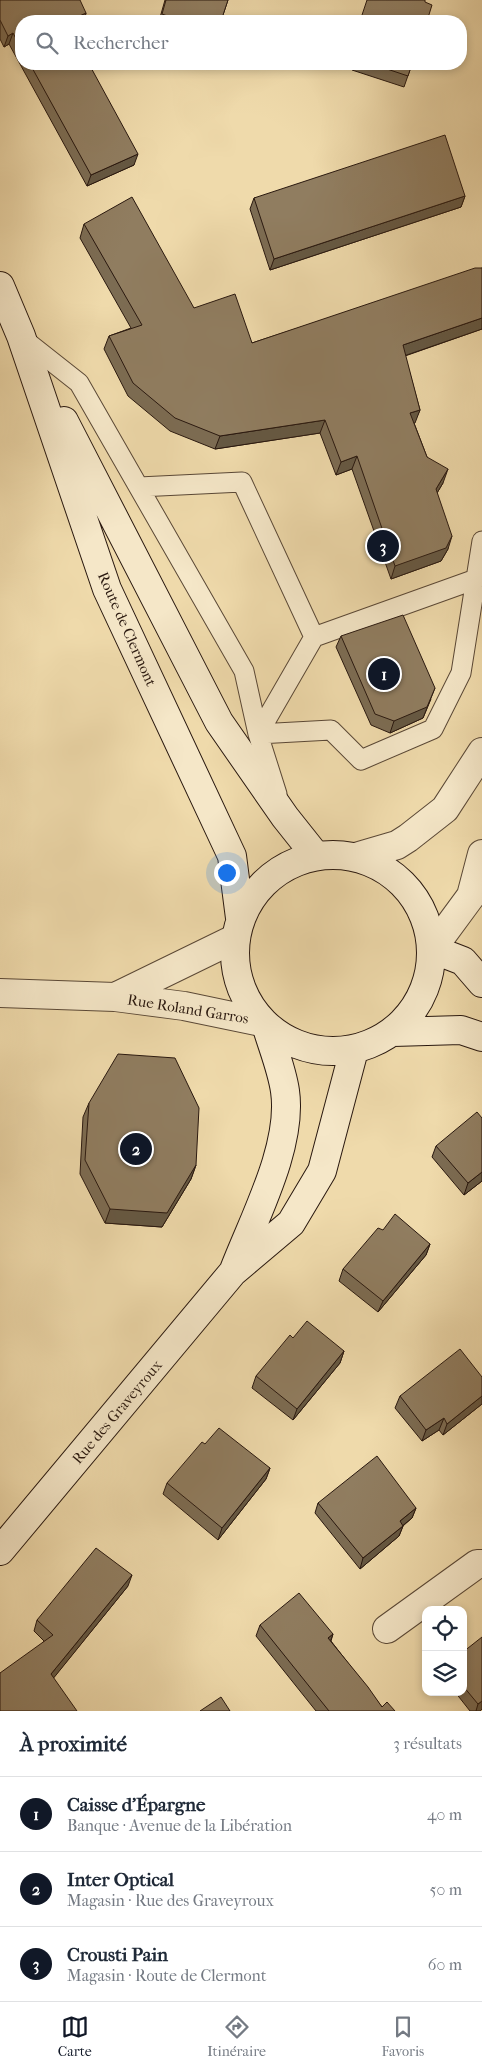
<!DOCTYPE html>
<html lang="fr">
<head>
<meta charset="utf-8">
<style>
  :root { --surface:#fff; --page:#f2f2f3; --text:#1f2937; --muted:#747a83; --line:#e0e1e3; --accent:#111827 }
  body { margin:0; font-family:"IM FELL French Canon",serif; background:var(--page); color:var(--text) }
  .controls { position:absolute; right:15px; bottom:15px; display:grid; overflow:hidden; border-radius:10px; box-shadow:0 2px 8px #0003 }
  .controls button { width:45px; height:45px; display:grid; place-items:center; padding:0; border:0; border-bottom:1px solid var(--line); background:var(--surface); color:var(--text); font:25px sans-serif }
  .you { position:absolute; left:226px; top:872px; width:18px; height:18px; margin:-12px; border:4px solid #fff; border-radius:50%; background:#1a73e8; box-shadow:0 0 0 8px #1a73e833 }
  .badge { display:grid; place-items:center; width:32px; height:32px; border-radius:50%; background:var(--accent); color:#fff; font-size:16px; font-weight:700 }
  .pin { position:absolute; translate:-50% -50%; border:2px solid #fff; box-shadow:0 1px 5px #0006 }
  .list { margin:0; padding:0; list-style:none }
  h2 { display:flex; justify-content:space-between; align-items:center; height:65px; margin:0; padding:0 20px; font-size:21px }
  h2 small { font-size:16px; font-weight:400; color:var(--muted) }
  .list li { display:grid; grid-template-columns:32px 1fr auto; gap:15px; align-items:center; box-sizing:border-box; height:75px; padding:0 20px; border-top:1px solid var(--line) }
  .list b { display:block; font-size:19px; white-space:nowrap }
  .list p { margin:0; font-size:16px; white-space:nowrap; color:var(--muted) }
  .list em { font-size:16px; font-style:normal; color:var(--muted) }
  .icon { flex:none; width:28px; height:28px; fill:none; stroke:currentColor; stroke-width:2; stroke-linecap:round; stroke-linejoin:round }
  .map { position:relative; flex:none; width:482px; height:1711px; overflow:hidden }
  .search { position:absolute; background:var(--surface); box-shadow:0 2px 8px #0003; left:15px; right:15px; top:15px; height:55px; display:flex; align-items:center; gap:12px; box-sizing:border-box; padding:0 18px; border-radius:20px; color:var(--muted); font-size:19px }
  .sheet { height:290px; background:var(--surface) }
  nav { display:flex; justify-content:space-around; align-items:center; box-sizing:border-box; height:70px; border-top:1px solid var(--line); background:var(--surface); font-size:14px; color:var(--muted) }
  nav a { display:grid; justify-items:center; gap:2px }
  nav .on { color:var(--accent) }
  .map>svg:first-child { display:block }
</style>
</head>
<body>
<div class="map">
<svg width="482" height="1711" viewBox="0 0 482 1711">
  <rect width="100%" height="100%" fill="#efdaab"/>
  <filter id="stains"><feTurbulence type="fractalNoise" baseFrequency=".004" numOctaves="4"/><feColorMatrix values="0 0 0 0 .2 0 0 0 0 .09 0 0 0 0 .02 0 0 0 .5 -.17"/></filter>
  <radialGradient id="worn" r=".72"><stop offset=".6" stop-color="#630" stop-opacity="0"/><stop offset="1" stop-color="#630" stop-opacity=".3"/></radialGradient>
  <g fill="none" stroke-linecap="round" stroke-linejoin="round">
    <!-- service casing -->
    <g stroke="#5a4836" stroke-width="21">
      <path id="service" d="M22,338L79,383L244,671L258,734L277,794
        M139,487L242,482L314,637L258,734
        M314,637L476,579
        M258,734L331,730L361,760L433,729L461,673L482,541"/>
    </g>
    <!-- minor casing -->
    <g stroke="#5a4836" stroke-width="30">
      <path id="minor" d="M356,857L397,845L408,838L445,809L482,752
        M432,949L471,896L482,854
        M0,993L115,997L184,1006L261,1022
        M115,997L234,939
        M387,1629L477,1564H482"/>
    </g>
    <!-- secondary casing -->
    <g stroke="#29180f" stroke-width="30">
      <path id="secondary" d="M0,286L21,336L107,589L232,856L240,918
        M64,421L219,722L285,817L316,856
        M235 953a98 98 0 1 1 196 0a98 98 0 1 1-196 0Z
        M432,949L463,961L482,983
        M393,1032L461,1030L482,1037
        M234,1270C254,1218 293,1146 285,1091C282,1070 273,1048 267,1028
        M0,1551L233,1272L291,1223L322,1171L354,1050"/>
    </g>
    <!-- service -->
    <use href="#service" stroke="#f5e7c8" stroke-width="19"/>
    <!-- minor -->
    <use href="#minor" stroke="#f5e7c8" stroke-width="28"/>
    <!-- secondary -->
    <use href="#secondary" stroke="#f5e7c8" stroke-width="28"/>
  </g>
  <!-- wall -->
  <path fill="#7c6c53" stroke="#29180f" d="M0,0L86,13L84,21H21V64H89L134,165L87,186L9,44L4,47L0,39Z
    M165,0H228L221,21H159Z
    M354,64H412L404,87L352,70Z
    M465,196L461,207L270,270L250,209L254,198Z
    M84,224L194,308L252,343L482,268V329L405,356L420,410L414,423L427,457L443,483L437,493L448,549L441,561L391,579L352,469L336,475L320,433L215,449L170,431L128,396L104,349L109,336L131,328L80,238Z
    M341,636L431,699L423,718L390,733L371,725L336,647Z
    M89,1103L196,1165L191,1179L162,1227L105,1223L80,1174L83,1117Z
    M436,1146L482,1181L464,1195L432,1157Z
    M383,1230L430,1244L426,1255L378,1312L339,1281L343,1269Z
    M293,1338L344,1351L340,1363L293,1420L252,1388L256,1376Z
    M482,1377V1404L443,1435L439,1430L422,1441L395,1408L400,1396Z
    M205,1444L270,1468L266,1479L218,1540L163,1494L167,1483Z
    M318,1503L416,1508L412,1518L403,1526L399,1536L360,1569L315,1513Z
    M128,1586L54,1677L0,1711L44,1641L34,1631L37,1620Z
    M260,1625L333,1634L331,1641L382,1707L395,1711H316L256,1636Z
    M463,1652L482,1709L480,1711H470L455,1692H463Z"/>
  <!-- shaded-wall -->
  <path fill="#655843" stroke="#29180f" d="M86,13L84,21H72L73,19Z
    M13,33L9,44L4,47L8,36Z
    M138,154L134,165L87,186L91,175Z
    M465,196L461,207L270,270L274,259Z
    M482,318V329L398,358L403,345Z
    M420,410L415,423L406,426L410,413Z
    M325,420L320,433L215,449L220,436Z
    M357,456L352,469L336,475L341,462Z
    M448,469L443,483L431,503L436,489Z
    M452,536L448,549L441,561L391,579L395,566Z
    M435,688L423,718L390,733L394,721Z
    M196,1165L191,1179L162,1227L105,1223L110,1209Z
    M482,1172V1181L464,1195L468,1183Z
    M430,1244L426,1255L378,1312L383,1301Z
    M344,1351L340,1363L293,1420L297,1409Z
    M482,1396V1404L443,1435L447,1424Z
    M444,1418L439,1430L422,1441L426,1430Z
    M270,1468L266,1479L218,1540L222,1528Z
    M416,1508L412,1518L396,1531L400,1521Z
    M403,1526L399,1536L360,1569L363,1558Z
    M132,1575L128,1586L48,1685L51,1674Z
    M333,1634L329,1645L328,1638Z
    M482,1701V1709L480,1711H476L478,1704Z"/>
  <!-- building -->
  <path fill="#907d60" stroke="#29180f" d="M0,0H80L86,13L73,19L74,21H21V48L13,33L8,36L0,20Z
    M166,0H228L221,21H181L162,14Z
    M367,0H425V2L432,5L427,21H360Z
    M30,64H89L138,154L91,175Z
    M372,64H412L408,76Z
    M445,135L465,196L274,259L254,198Z
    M132,197L194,308L235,294L252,343L475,268H482V318L403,345L420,410L410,413L427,457L448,469L436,489L452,536L446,548L395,566L357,456L341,462L325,420L220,436L175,418L133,383L109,336L142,325L84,224Z
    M403,615L435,688L427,707L394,721L375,714L341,636Z
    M118,1054L175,1058L199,1108L196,1165L167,1213L110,1209L85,1160L89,1103Z
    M477,1112L482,1118V1172L468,1183L436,1146Z
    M395,1214L430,1244L383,1301L343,1269L378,1228L383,1230Z
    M307,1321L344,1351L297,1409L256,1376L290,1335L293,1338Z
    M460,1349L482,1377V1396L447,1424L444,1418L426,1430L400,1396Z
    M219,1428L270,1468L222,1528L167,1483L202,1442L205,1444Z
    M377,1456L416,1508L400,1521L403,1526L363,1558L318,1503Z
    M96,1548L132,1575L51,1674L77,1711H0V1673L53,1635L37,1620Z
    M299,1593L333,1634L328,1638L368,1687L382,1707L387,1702L395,1711H329L260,1625Z
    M482,1637V1701L478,1704L463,1686V1652Z
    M221,1697L230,1711H200Z"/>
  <g text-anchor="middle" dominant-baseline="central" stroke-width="4" stroke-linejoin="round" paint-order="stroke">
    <!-- street labels -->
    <g font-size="15" fill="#29180f" stroke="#f5e7c8">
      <text transform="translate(127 629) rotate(66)">Route de Clermont</text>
      <text transform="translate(188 1009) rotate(9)">Rue Roland Garros</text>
      <text transform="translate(117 1412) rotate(-50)">Rue des Graveyroux</text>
    </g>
  </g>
  <rect width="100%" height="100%" filter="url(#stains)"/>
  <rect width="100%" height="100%" fill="url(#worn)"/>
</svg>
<div class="controls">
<button><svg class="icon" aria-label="locate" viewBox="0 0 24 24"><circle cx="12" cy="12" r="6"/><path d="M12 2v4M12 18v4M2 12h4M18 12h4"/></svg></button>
<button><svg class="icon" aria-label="layers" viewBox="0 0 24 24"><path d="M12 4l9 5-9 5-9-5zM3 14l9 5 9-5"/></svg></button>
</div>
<div class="you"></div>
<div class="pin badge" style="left:384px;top:674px">1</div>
<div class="pin badge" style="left:136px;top:1149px">2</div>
<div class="pin badge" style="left:383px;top:546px">3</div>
<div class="search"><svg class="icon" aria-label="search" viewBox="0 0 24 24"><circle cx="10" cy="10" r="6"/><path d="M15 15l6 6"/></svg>Rechercher</div>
</div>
<section class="sheet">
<h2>À proximité<small>3 résultats</small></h2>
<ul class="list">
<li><span class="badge">1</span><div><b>Caisse d'Épargne</b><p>Banque · Avenue de la Libération</p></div><em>40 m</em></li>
<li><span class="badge">2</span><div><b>Inter Optical</b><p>Magasin · Rue des Graveyroux</p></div><em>50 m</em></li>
<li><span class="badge">3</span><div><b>Crousti Pain</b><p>Magasin · Route de Clermont</p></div><em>60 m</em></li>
</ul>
</section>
<nav>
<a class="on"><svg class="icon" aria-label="map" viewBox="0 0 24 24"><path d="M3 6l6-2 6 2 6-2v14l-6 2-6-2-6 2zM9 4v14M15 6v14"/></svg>Carte</a>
<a><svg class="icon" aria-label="directions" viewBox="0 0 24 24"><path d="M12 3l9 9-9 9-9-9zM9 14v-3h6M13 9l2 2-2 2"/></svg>Itinéraire</a>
<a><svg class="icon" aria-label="saved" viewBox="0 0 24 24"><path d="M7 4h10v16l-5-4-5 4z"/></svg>Favoris</a>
</nav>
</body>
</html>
